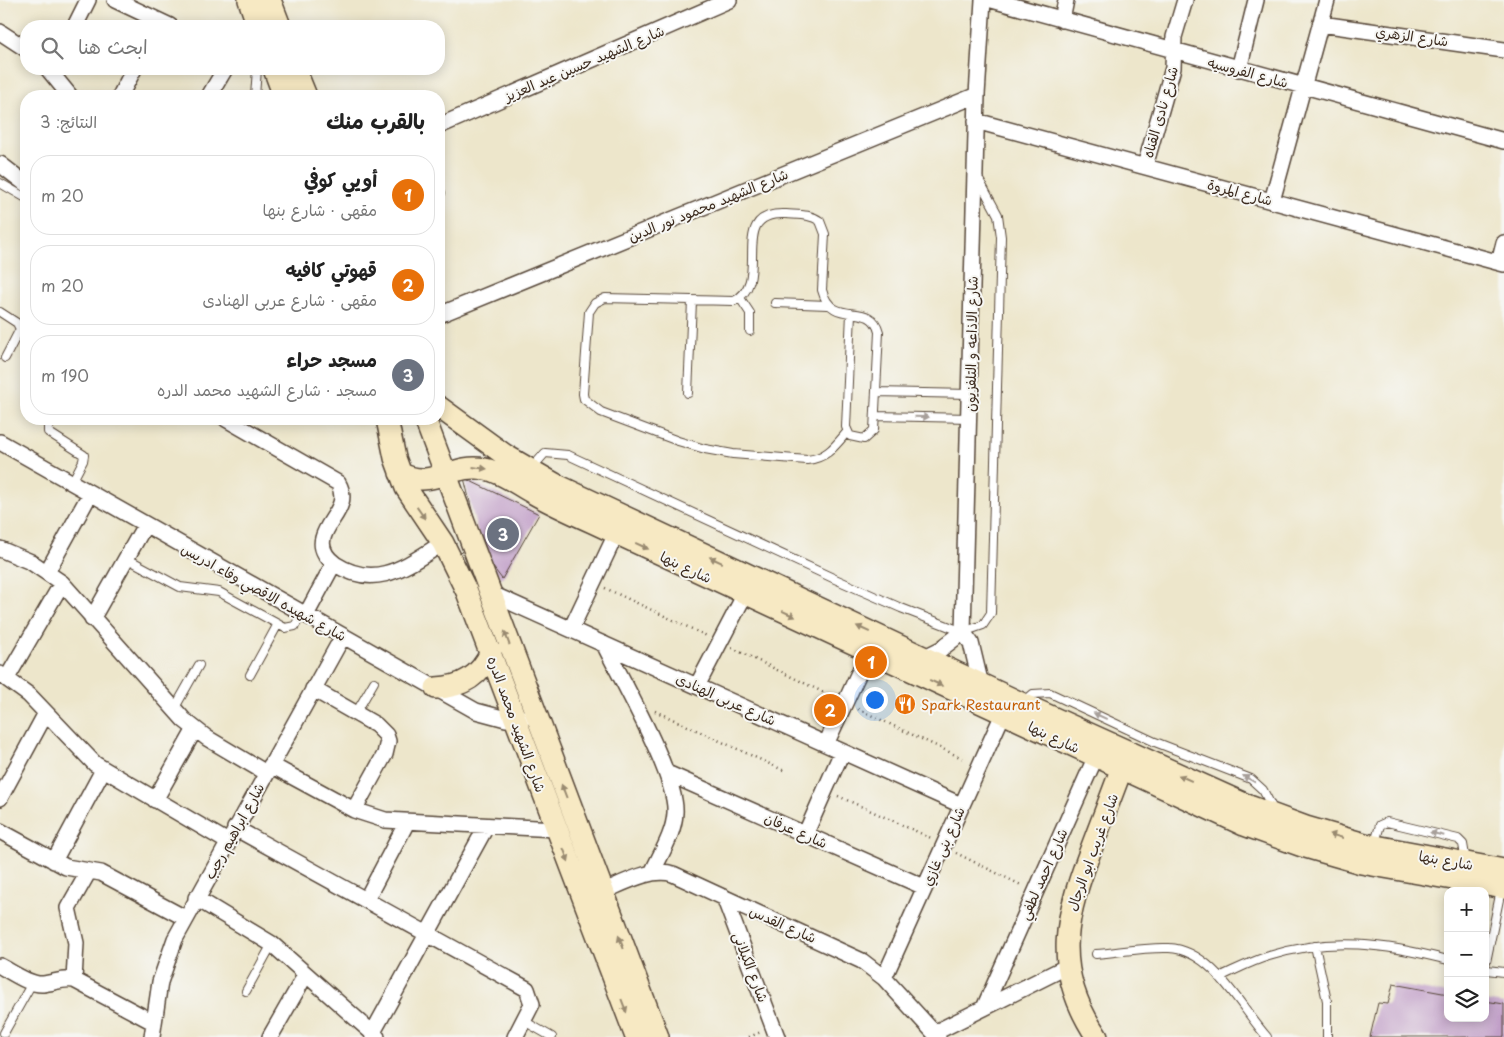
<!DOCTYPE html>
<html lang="ar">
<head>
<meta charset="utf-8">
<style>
  :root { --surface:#fff; --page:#f6f6f6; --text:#222; --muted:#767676; --line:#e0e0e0; --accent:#111827 }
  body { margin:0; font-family:"Playpen Sans","Playpen Sans Arabic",sans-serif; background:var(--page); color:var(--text); direction:rtl }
  .controls { position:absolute; right:15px; bottom:15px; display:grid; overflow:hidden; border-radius:10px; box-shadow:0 2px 12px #0003 }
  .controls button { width:45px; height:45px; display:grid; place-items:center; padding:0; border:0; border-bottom:1px solid var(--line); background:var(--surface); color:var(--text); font:25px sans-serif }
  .you { position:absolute; left:874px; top:699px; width:18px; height:18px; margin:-12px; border:4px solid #fff; border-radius:50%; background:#1a73e8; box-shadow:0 0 0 8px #1a73e833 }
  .badge { display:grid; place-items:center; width:32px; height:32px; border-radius:50%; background:var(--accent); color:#fff; font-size:16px; font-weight:700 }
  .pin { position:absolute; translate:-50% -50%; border:2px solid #fff; box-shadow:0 1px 5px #0006 }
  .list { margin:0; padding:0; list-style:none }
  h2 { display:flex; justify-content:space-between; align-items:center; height:65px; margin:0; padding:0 20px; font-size:21px }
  h2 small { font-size:16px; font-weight:400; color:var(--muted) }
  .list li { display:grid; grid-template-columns:32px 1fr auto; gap:15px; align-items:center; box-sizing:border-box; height:80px; margin:0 10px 10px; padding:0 10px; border:1px solid var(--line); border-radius:20px }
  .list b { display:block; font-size:19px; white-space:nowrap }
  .list p { margin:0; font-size:16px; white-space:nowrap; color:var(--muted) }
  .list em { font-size:16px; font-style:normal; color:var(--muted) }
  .icon { flex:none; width:28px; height:28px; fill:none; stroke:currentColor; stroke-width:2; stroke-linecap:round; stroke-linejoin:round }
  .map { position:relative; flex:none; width:1504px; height:1037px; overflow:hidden; direction:ltr }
  .search { position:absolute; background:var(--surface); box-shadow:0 2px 12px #0003; left:20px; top:20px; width:425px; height:55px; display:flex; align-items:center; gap:12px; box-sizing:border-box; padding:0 18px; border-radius:20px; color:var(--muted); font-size:19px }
  .panel { position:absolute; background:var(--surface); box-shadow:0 2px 12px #0003; left:20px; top:90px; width:425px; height:335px; border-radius:20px; direction:rtl }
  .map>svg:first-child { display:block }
</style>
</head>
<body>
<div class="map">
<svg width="1504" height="1037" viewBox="0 0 1504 1037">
  <rect width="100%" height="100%" fill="#f6f6f2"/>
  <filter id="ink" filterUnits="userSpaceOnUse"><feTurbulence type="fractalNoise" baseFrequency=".02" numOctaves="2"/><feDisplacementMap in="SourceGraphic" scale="10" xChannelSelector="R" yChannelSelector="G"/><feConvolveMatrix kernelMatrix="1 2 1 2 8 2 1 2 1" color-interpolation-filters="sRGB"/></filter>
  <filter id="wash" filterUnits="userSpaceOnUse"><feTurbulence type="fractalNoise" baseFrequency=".0096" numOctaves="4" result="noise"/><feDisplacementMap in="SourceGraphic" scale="20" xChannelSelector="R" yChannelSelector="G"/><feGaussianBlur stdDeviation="1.12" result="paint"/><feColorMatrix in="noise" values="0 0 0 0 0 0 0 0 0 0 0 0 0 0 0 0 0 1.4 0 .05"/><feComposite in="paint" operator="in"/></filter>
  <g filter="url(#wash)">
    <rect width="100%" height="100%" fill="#ede6cb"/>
    <g id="blocks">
      <!-- building -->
      <path fill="#c19fc8" d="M464,478L539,514L502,579L483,554Z
        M1393,984L1448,994V1018H1485V1001L1504,1004V1037H1370L1378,1003L1388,1004Z"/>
    </g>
  </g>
  <g filter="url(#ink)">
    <use href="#blocks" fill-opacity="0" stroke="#564638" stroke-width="1"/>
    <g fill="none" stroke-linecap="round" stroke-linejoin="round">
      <!-- lane casing -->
      <g stroke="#564638" stroke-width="10">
        <path id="lane" d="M255,96L257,69
          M0,183L26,198
          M439,189L441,193
          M740,298L750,313V331
          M775,303L828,305
          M0,312L17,323L20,329L5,358
          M876,392L970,394
          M688,393L692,301
          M875,416L970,418
          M53,419L48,428V432L84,455L83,461L71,484
          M847,432C835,446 827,458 807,460L733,454L705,449L678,441L601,412L584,399L583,394L589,312L595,303L605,298L734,301C774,281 725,211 786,214C799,215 810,214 820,221L825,234L822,290C832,329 871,299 879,332L874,430L864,439L850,436L846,427L851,313
          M531,469L545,453L568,455L835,579L901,608L963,632L983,625L991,613L1001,237L998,215L978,178
          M126,558L180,587L219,592L285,628L295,626L302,613
          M250,675L278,624
          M1024,702L1033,694L1050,693L1155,742L1251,779L1263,790L1274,811
          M173,711L199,665
          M356,713L374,682
          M1375,843L1380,825L1387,822L1458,839L1463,844L1466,862
          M1315,946L1327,1001V1037
          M1096,954C1120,952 1145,947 1169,948C1213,950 1241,1008 1267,1037
          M1486,962L1501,890
          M1487,970L1504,972
          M1219,977C1235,970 1252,961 1269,956C1331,936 1386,944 1448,960
          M246,991L272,944
          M524,1021L552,1037
          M4,1033L32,983"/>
      </g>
      <!-- street casing -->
      <g stroke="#564638" stroke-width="18">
        <path id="street" d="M115,0L170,26
          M992,0L1504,141
          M1062,20L1066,0
          M1321,24L1504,50
          M75,26L88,0
          M0,32L26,49
          M48,69L70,96
          M1239,69L1256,0
          M120,96L134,69
          M209,96L225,69
          M976,121L1504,264
          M439,126L729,0
          M0,164L26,184
          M1145,166L1173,68L1174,37L1185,0
          M1272,201L1327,0
          M1499,263L1504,243
          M439,315L977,95
          M226,419L338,483C351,506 328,518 323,538C320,549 327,558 335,564C377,591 407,565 443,543
          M0,442L476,711L506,719L524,718
          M0,549L31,562L62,583L184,720L207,738L266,773
          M47,572L90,494
          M490,593L961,805
          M306,615L334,563
          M92,619L145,525
          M571,629L616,534
          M604,644C621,679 678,778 675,813C674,834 660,855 652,873
          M923,658L941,649L963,632
          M0,674L29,695L95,764L228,842
          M7,678L62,583
          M981,685L971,643L963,632L977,95L983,0
          M697,686L745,594
          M313,689L376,725L386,735L388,741L385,754L354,810
          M826,744L869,651
          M271,765L354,810L385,820L556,829
          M667,773L924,887
          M0,798L46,713
          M155,800L195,729
          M235,828L527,989L532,1004L515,1037
          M0,831L66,867L101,873L185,918
          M805,835L842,752
          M54,861L103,770
          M602,892C622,884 651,867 673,874L862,961L884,978L938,1037
          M724,897L777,1037
          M196,898L272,944L377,1037
          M366,900L407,822
          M0,966C12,972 29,985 43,984C54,983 62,978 74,980L153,1022
          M884,978L1003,714
          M74,980L76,943L68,908L89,871
          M984,1008L1100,747
          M934,1033L1068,966
          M372,1034L486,827
          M152,1037L160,982L175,939L343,636
          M270,1037L306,974"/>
      </g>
      <!-- secondary casing -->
      <g stroke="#564638" stroke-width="24">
        <path id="secondary" d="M249,0L258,26
          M270,0L280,26
          M274,69L284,96
          M295,69L306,96
          M439,407L505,455L555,484L1023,704L1249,806L1306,827L1365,844L1504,870
          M387,419L395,458L406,488L443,543L467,592L636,1037
          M425,419L658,1037
          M400,473C433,491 452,462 485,469C502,472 518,485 533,493C552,504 572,513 592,522L1244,825L1302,846L1361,863L1504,888
          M436,688C463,687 480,676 491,652
          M1097,1037C1050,967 1066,915 1093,844C1104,815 1115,786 1126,757"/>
      </g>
      <!-- path -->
      <path stroke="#564638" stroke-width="2.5" stroke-dasharray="1 4" stroke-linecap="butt" d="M605,588L707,636
        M732,648L833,697
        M858,709L966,760
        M655,711L785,771
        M838,796L931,838
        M956,853L1023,886
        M749,1037L761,1032"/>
      <!-- lane -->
      <use href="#lane" stroke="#fff" stroke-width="8"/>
      <!-- street -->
      <use href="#street" stroke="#fff" stroke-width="15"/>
      <!-- secondary -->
      <use href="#secondary" stroke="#f7e9c3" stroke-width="21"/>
    </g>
    <!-- one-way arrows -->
    <defs><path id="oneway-solid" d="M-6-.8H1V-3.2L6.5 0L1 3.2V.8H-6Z" transform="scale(1.25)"/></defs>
    <g fill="#a79f9a">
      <use href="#oneway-solid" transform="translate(922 417) rotate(1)"/>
      <use href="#oneway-solid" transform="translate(1100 716) rotate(-155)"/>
      <use href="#oneway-solid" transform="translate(1249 779) rotate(-151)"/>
      <use href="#oneway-solid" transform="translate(1437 834) rotate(-167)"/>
    </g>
    <g fill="#998a70">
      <use href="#oneway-solid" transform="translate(480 468) rotate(7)"/>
      <use href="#oneway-solid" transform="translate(421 513) rotate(55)"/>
      <use href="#oneway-solid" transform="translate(642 546) rotate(25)"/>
      <use href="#oneway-solid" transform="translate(716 560) rotate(-155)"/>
      <use href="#oneway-solid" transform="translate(789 614) rotate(25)"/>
      <use href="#oneway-solid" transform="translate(863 629) rotate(-155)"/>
      <use href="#oneway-solid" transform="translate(507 638) rotate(-110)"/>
      <use href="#oneway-solid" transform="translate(936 683) rotate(25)"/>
      <use href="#oneway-solid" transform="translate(1185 778) rotate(-156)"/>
      <use href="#oneway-solid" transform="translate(564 791) rotate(-111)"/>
      <use href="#oneway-solid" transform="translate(1336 836) rotate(-164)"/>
      <use href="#oneway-solid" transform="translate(566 855) rotate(69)"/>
      <use href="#oneway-solid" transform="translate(621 942) rotate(-111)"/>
      <use href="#oneway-solid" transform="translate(624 1006) rotate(69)"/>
    </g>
  </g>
  <!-- icons -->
  <defs>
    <g id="restaurant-disc" transform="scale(1.125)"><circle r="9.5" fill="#e8710a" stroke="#f6f6f2"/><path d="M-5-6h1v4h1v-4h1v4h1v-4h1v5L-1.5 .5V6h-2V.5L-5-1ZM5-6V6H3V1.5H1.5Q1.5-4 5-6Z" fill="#fff"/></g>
  </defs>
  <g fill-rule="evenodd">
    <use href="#restaurant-disc" x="905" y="704"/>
  </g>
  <g text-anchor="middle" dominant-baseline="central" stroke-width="4" stroke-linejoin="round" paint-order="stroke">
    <!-- street labels -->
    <g font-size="14" fill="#3b2a1e" stroke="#f6f6f2">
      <text transform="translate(1412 36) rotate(8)">شارع الزهري</text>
      <text transform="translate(584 63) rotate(-23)">شارع الشهيد حسين عبد العزيز</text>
      <text transform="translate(1248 72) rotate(15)">شارع الفروسيه</text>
      <text transform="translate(1160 112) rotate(-74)">شارع نادى القناه</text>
      <text transform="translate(1240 192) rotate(15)">شارع المروة</text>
      <text transform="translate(708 205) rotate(-22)">شارع الشهيد محمود نور الدين</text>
      <text transform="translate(971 344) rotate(-89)">شارع الاذاعه و التلفزيون</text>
      <text transform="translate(686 567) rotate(25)">شارع بنها</text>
      <text transform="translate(264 592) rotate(29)">شارع شهيده الاقصي وفاء ادريس</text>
      <text transform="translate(726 699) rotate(24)">شارع عربى الهنادى</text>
      <text transform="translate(517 724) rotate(70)">شارع الشهيد محمد الدره</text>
      <text transform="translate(1054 737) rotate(25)">شارع بنها</text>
      <text transform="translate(796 830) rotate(24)">شارع عرفان</text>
      <text transform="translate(234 831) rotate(-61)">شارع ابراهيم رجب</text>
      <text transform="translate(943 846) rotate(-66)">شارع بنى غازي</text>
      <text transform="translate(1092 852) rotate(-70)">شارع غريب ابو الرجال</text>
      <text transform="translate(1446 860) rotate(10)">شارع بنها</text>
      <text transform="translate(1043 874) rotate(-66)">شارع احمد لطفي</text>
      <text transform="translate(783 924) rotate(24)">شارع القدس</text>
      <text transform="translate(751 967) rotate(69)">شارع الكيلانى</text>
    </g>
    <!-- food labels -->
    <g font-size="14" fill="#c56008" stroke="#f6f6f2" text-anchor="start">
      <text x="921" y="704">Spark Restaurant</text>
    </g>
  </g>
</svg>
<div class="controls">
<button>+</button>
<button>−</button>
<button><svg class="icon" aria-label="layers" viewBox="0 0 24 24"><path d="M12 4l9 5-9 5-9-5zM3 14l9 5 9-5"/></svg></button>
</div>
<div class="you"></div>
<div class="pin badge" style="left:871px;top:662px;background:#e8710a">1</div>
<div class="pin badge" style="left:830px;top:710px;background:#e8710a">2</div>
<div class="pin badge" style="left:503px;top:534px;background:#6b7280">3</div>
<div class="search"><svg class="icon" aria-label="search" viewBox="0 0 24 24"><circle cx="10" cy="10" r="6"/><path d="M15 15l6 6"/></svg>ابحث هنا</div>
<section class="panel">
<h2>بالقرب منك<small>النتائج: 3</small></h2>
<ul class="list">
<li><span class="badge" style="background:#e8710a">1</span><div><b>أويي كوفي</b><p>مقهى · شارع بنها</p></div><em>20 m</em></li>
<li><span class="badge" style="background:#e8710a">2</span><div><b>قهوتي كافيه</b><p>مقهى · شارع عربى الهنادى</p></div><em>20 m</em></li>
<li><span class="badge" style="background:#6b7280">3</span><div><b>مسجد حراء</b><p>مسجد · شارع الشهيد محمد الدره</p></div><em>190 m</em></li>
</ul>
</section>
</div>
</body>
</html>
